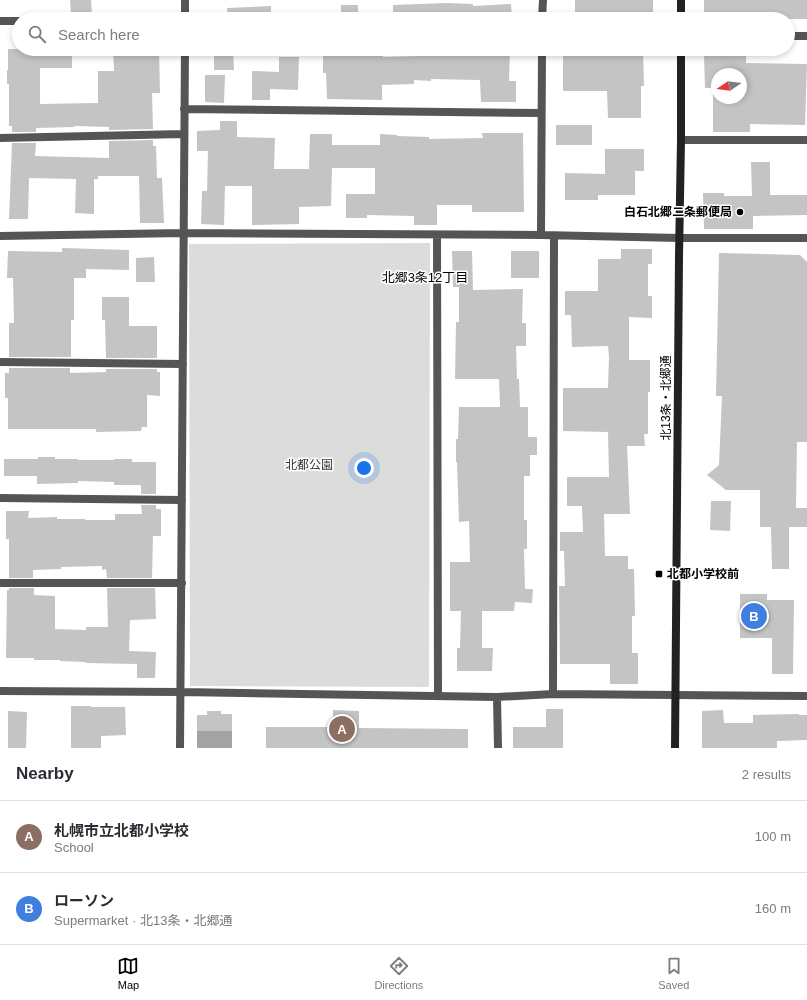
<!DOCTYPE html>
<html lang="en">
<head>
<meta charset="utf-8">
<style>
  :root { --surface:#fff; --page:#f2f2f3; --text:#2b2b33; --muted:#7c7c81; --line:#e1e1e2; --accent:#000 }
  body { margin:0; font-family:Arial,"Noto Sans JP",sans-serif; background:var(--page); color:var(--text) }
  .compass { position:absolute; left:711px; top:68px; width:36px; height:36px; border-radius:50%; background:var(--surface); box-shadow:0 2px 6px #0003; rotate:257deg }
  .you { position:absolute; left:364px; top:468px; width:14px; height:14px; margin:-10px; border:3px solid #fff; border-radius:50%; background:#1a73e8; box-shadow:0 0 0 6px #1a73e833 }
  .badge { display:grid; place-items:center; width:26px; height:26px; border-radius:50%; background:var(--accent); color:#fff; font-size:13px; font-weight:700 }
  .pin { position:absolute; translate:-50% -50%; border:2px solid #fff; box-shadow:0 1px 4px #0006 }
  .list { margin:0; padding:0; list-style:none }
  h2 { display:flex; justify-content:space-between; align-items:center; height:52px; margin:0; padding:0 16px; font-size:17px }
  h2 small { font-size:13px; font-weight:400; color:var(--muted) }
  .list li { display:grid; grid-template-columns:26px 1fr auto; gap:12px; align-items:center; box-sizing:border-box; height:72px; padding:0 16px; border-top:1px solid var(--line) }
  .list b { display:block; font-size:15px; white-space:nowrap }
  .list p { margin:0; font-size:13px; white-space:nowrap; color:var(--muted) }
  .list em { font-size:13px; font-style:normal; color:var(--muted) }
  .icon { flex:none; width:22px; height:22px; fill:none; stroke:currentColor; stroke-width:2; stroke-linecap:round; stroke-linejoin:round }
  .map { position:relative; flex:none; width:807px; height:748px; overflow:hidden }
  .search { position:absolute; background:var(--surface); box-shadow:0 2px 6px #0003; left:12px; right:12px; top:12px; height:44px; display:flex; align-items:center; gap:10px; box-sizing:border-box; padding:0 14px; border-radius:22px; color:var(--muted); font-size:15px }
  .sheet { height:196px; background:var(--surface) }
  nav { display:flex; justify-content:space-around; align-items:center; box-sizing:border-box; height:56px; border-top:1px solid var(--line); background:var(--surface); font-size:11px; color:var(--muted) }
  nav a { display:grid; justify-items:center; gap:2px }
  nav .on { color:var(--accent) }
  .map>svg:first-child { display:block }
</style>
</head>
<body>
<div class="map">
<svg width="807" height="748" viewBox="0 0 807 748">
  <rect width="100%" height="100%" fill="#fff"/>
  <!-- green -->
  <path fill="#dcdcdc" d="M430,243L429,687L190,686L189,244Z"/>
  <!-- water -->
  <path fill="#a3a3a3" d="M197,731H232V748H197Z"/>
  <!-- building -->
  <path fill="#c4c4c4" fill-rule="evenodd" d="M70,0H91L92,15H71Z
    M575,0H653V17H629V19H575Z
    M704,0H807V19H704Z
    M446,3L473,4V6L511,4L512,19H393V5Z
    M341,5H358V19H341Z
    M271,6V19H228L227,8Z
    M8,49H72V68H40V104L98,103V71H114L113,49H159L160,93H152L153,129L109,130V127L74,126V127L36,128V132H12V126H9V84H7V70H8Z
    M214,49H233L234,70H214Z
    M424,49H510L509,81H516V102H481L480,80L431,79V81L414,80V84L382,85V100L327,99L326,73H323V53L383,51V57L422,56L424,55Z
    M563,49H643L644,86H641V118H608L607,91H563Z
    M746,54V63L807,64L805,125L750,124V132H713V88H705L704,55ZM717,74H741V98H717Z
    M279,57H299L298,90L270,89V100H252V71L279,72Z
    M205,75H225L224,103L205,102Z
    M220,121H237V137L275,138L274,169H309L310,134H332V145H380V134L397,135V136L429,137V139L483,138L482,133H523L524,212H472V205H437V225H414V216L367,215V218H346V194H375V168H332L331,206L299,207V224L252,225V186H225L224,225L201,224L202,191H207L208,151H197V131L220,130Z
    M556,125H592V145H556Z
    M153,140V146H156L157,178H162L164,223H140L139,176H98V179H94V214L75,213L76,179L29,178L28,219H9L12,143H36L35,156L109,158V141Z
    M605,149H644V171H635V195H598V200H565V173L605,174Z
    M751,162H770V195H807V215L753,216V229H704L703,193H724V196H752Z
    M62,248L129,250V270L86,269V278H74V320H71V357H9V323H14L13,278H7L8,251L62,252Z
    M621,249H652V264H648V296H652V318L629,317V360H650V392H648V434H644L645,446H627L630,514H604L605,556H628V569H634L635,616H632V653H638V684H610V664H560L559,586H565L564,551H560V532H583L582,506H567V477H609L608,432L563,431V388H608L609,357L608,346L572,347L571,315H565V291H598V259H621Z
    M452,251H472L473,290L523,289L522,323H526V346H516L517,379H519L520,407H528V437H537V455H530V476H524V520H527V549H524L525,589H533L532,603L515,602L514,611H482V648H493L492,671H457V648H460L461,611H450V562H470L469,521L459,522L457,462H456V439H458L459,407H500L499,379H455L456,322H459V287H453Z
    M511,251H539V278H511Z
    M719,253L800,255L807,262V442H797L796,508H807V527H789V569H772L771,527H760V490H726L707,475L719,465L722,396H716Z
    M154,257L155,282H136V258Z
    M102,297H129V326H157V358H106L105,320H102Z
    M9,368H70V373L106,372V369H157V372H160V396L147,395V427H142L141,431L96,432V429H8V398H5V373H9Z
    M38,457H55V459H78V460H114V459H132V462H156V494H141V485H114V482L78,481V483L37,484V476H4V459H38Z
    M711,501H731L730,531L710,530Z
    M141,505H156V509H161V536H153L152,578H107L106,569L102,570V566L61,567V569L33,570V578H9V539H6V511H29L28,518L57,517V519H85V520H115V514H142Z
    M9,588H34V595L55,596V629L86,630V627H108L107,588H155L156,619L130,620L129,651L156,652L155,678H137V664L86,663V662L60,661V660H34V658H6L7,590H9Z
    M740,594H767V600H794L793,674H772V638H740Z
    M71,706H91V707H125L126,735L101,736V748H71Z
    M546,709H563V748H513V727H546Z
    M333,710L359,711V728L468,729V748H266V727H333Z
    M723,710L724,723H753V715L799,714V715H807V740L777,741V748H702V711Z
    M8,711L27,712L26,748H8Z
    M207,711H221V714H232V731H197V715H207Z"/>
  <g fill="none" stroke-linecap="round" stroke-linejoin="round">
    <!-- street -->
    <path stroke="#555" stroke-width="8" d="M185,0V19
      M542,19L543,0
      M0,21H19
      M788,36H807
      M184,109L541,113
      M0,138L184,134
      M681,140H807
      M437,235L438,696
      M541,235L542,49
      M0,236L184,233L541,235L680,238H807
      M0,362L183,364
      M0,498L182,500
      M0,583H182
      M0,691L181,692L497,697L553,694L807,696
      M553,694L554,236
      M497,697L498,748
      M180,748L185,49"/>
    <!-- secondary -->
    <path stroke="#222" stroke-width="8" d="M681,19V0
      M675,748L679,256L681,140V49"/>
  </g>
  <!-- markers -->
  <g fill="#000" stroke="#fff" stroke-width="1.5">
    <circle cx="740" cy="212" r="4"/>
    <rect x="655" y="570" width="8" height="8" rx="2"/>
  </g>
  <g text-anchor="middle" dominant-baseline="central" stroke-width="3" stroke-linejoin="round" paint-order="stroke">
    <!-- poi labels -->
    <g font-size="12" font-weight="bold" fill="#000" stroke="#fff" text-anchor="end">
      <text x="732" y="212">白石北郷二条郵便局</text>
      <text x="667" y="574" text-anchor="start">北都小学校前</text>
    </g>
    <!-- street labels -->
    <g font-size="12" fill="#000" stroke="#fff">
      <text transform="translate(666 398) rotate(-90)">北13条・北郷通</text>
    </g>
    <!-- park labels -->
    <g font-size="12" fill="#333" stroke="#fff">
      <text x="309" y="465">北都公園</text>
    </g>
    <!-- neighbourhood labels -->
    <g font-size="13" fill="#000" stroke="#fff">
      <text x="425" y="277">北郷3条12丁目</text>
    </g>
  </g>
</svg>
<svg class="compass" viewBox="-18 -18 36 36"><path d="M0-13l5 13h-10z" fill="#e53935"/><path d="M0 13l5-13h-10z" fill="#7c7c81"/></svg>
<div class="you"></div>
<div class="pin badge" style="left:342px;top:729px;background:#8d6e63">A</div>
<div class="pin badge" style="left:754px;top:616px;background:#3f7fe0">B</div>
<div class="search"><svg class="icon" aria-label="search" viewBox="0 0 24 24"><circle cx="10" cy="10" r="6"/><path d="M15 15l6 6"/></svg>Search here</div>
</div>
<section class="sheet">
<h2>Nearby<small>2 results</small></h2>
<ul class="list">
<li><span class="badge" style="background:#8d6e63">A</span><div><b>札幌市立北都小学校</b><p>School</p></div><em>100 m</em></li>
<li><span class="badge" style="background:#3f7fe0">B</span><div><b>ローソン</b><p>Supermarket · 北13条・北郷通</p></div><em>160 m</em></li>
</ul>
</section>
<nav>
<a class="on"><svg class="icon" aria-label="map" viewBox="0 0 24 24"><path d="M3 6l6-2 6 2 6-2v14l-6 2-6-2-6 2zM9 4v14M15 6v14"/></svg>Map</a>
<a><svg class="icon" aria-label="directions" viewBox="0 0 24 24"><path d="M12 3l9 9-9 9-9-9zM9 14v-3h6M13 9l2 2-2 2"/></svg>Directions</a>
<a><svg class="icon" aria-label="saved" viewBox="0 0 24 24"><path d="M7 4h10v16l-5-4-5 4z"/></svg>Saved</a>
</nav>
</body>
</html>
